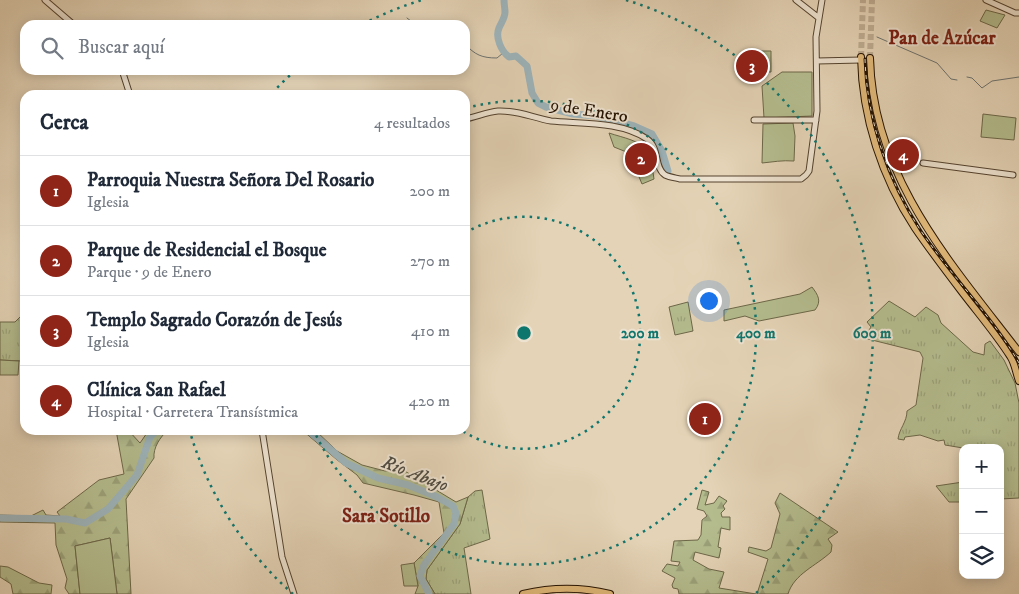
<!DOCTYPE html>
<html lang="es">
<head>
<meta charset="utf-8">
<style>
  :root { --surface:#fff; --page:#f6f6f7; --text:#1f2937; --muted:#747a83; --line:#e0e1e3; --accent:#8f2418 }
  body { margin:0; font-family:"IM FELL DW Pica",serif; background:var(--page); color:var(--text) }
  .controls { position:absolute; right:15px; bottom:15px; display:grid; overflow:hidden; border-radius:10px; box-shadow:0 2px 12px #0003 }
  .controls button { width:45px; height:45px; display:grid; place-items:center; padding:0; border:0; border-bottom:1px solid var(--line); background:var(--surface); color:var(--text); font:25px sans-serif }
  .you { position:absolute; left:708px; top:300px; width:18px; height:18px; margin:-12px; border:4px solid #fff; border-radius:50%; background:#1a73e8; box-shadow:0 0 0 8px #1a73e833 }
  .badge { display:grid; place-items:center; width:32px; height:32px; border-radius:50%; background:var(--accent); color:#fff; font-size:16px; font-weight:700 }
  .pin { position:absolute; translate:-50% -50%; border:2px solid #fff; box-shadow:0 1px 5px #0006 }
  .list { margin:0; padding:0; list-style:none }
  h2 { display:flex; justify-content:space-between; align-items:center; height:65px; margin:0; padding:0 20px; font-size:21px }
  h2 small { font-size:16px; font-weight:400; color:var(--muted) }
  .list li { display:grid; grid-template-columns:32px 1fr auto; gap:15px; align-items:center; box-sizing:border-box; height:70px; padding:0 20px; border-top:1px solid var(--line) }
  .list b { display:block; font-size:19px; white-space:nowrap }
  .list p { margin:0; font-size:16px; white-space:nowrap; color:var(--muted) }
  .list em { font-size:16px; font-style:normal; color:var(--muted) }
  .icon { flex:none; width:28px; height:28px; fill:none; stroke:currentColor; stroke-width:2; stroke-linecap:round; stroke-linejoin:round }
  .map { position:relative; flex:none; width:1019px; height:594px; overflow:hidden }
  .search { position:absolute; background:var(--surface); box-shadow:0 2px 12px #0003; left:20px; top:20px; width:450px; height:55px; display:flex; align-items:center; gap:12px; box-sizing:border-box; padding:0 18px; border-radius:15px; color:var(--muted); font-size:19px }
  .panel { position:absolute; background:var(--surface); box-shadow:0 2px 12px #0003; left:20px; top:90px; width:450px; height:345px; border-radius:15px }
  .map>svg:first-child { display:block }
</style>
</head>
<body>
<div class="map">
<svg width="1019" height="594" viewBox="0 0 1019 594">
  <defs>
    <pattern id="grass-tufts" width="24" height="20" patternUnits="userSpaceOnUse" patternTransform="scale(1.25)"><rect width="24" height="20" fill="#b4bc8e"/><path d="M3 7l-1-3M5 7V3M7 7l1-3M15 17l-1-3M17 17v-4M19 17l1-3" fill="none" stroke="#9ba179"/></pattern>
    <pattern id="forest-firs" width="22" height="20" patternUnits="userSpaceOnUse" patternTransform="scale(1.25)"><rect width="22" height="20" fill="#b4bc8e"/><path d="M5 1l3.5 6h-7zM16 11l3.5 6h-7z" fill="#9ba179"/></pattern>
  </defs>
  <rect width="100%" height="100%" fill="#e4d3b6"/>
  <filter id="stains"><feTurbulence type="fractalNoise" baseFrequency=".004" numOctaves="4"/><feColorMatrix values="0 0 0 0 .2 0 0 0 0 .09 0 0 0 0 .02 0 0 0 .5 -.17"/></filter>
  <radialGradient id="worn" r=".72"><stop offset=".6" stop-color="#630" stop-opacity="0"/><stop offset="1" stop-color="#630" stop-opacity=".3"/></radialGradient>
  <!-- grass -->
  <path fill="url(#grass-tufts)" stroke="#6c6748" d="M889,301L915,317L926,307L938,315L941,323L973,352L984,355L985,344L990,341L1004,360L1015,383L1019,403V498L1000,499V448H963L945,445L944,440L938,441L920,435L905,437L904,440L898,439C899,429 907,422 907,411L916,405L923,358L920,352L864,338L871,327L867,322Z
    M688,302L693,331L675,335L669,307Z
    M25,312V360L23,361L0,360V322H15Z
    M963,482V502H949L936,486Z
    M482,490L490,539L464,548L471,594H435L426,579L427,570L460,524L468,497L475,491Z"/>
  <!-- forest -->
  <path fill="url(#forest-firs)" stroke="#6c6748" d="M116,430H128L140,443L149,430H168C160,437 153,448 154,458L126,499L131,594H117L110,538L75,546L80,594H69L65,588L67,579L56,545L55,523L0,522V515L31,516L43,510L46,515L60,516L57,512L99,480L124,474Z
    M302,430H315L337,451L362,465L385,471L403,470L456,502L468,497L460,524L427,570L426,579L435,594H415L418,586L414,563L444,533L439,502L414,495L363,483L357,475L336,459Z
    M702,490L709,492L705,505L714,503L719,496L727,501L723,506L725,509L721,513L722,517H730V530L721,528L718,547L721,548L719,558L695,552L693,560L709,569L724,572L719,588L756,594H679L678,589L673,588L672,585L675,578L662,571L667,564L678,566L680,562L671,561L674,541L698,540L701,535L702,520L707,516L704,511L697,509Z
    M780,493L838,532L828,539L832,545L831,552C816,566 794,574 788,594H757L768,559L748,552L749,547L766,551L771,548L780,514L775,503Z
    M0,566L8,567L39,583L52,585L51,594H13L11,584L0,577Z"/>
  <!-- green -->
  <path fill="#b4bc8e" stroke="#6c6748" d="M986,10L1005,15L997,28L980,21Z
    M757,51H771V72H758Z
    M782,72H812V116L764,118L762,86Z
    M983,114L1016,118L1014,140L981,137Z
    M793,123L795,136L794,161C782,160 773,162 762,163L763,124Z
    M609,133C624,138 639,140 650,152L654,179L642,184L629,153L614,147Z
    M812,287C818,295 822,301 815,310L759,321L745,316L724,321V310L800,294Z
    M0,360L19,361L18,375H0Z
    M110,538L117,594H80L75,546Z
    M414,563L418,586H404L401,565Z"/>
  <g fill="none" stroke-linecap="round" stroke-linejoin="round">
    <!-- stream -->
    <path stroke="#6d7371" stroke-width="1" d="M407,18L416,25
      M877,37L937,63L951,79L957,80
      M465,44C475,55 482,58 497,58L503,53
      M967,77L972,78L982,88L992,81L1019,77"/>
    <!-- river -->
    <path stroke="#9db4bb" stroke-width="7" d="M504,0C504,4 505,9 505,12C505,18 501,23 499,28C495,37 501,51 509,57L516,56L527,66L532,93L538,103L546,107L573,114L597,116L634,126L652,134L662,151L668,171
      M308,430L346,463L378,478L408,485L437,497L453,506L456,513L454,524L424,565L420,576L429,594
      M0,518L66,519L85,523L108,509L137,475L150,437L157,430"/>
    <!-- primary-tunnel -->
    <path stroke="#beac92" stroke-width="6" stroke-dasharray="6 3" stroke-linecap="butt" d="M861,57L863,0
      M870,58L872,0"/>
    <!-- tertiary casing -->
    <g stroke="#54422e" stroke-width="7">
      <path id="tertiary" d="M45,0L74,25
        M796,0L819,18
        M986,0L1015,13H1019
        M817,61L861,60
        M122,70L130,95
        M465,119C476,117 487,112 498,111C518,110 533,118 551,121C580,124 621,121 647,139C660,148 654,168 665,175C669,177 676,178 680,179H801L806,175L809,171L817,111L816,37L822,0
        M754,120H816
        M923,163L1013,175
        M262,430L282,557L294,594"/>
    </g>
    <!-- primary casing -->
    <g stroke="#241201" stroke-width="8">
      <path id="primary" d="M861,57C862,117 882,178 915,228C930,250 946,271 962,292C978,313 996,334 1010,356C1015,363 1016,373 1019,381
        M870,58C873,177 950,262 1019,352
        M523,594C553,587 581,587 610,594"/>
    </g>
    <!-- tertiary -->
    <use href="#tertiary" stroke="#ede2d0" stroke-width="5"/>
    <!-- primary -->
    <use href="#primary" stroke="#e2ba7b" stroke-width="6"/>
    <!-- rail casing -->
    <g stroke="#241201" stroke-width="3">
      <path id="rail" d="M865,59C867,120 888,181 921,231C952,277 992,316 1019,363"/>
    </g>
    <!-- rail -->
    <use href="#rail" stroke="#ede2d0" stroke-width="1" stroke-dasharray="4" stroke-linecap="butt"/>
  </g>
  <!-- distance rings -->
  <g fill="none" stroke="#0f766e" stroke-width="2.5" stroke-dasharray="2.5 5">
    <path d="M465 233A116 116 0 1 1 461 430"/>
    <path d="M466 108A232 232 0 1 1 314 431"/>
    <path d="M293 594A348 348 0 0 1 190 432M272 93A348 348 0 0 1 296 70M363 24A348 348 0 0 1 422 0M626 0A348 348 0 0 1 755 594"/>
  </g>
  <g text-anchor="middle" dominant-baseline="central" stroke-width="4" stroke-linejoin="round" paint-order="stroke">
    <!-- street labels -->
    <g font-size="18" fill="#241201" stroke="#ede2d0">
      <text transform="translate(589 111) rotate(9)">9 de Enero</text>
    </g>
    <!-- neighbourhood labels -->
    <g font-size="19" font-weight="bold" fill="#7a1f14" stroke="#ede2d0">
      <text x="942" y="38">Pan de Azúcar</text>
      <text x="386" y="516">Sara Sotillo</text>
    </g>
    <!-- water labels -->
    <g font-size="19" font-style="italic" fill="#4e4b42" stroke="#ede2d0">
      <text transform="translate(415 474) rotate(21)">Río Abajo</text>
    </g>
  </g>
  <circle cx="524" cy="333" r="8" fill="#0f766e" stroke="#ede2d0" stroke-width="2.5"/>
  <g font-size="15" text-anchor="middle" font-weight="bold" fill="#0f766e" stroke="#ede2d0" stroke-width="4" stroke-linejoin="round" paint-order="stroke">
    <text x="640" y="338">200 m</text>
    <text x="756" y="338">400 m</text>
    <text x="872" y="338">600 m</text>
  </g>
  <rect width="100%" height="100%" filter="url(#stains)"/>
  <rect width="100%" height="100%" fill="url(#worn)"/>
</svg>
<div class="controls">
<button>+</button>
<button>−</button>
<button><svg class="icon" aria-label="layers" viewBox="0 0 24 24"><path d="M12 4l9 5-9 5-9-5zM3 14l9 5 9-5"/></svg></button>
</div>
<div class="you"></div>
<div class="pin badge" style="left:705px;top:419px">1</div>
<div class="pin badge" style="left:641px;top:159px">2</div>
<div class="pin badge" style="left:752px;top:66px">3</div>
<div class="pin badge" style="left:903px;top:155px">4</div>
<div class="search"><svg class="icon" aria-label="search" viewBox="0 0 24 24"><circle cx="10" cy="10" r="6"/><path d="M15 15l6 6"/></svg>Buscar aquí</div>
<section class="panel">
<h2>Cerca<small>4 resultados</small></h2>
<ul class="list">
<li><span class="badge">1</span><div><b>Parroquia Nuestra Señora Del Rosario</b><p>Iglesia</p></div><em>200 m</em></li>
<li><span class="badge">2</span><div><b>Parque de Residencial el Bosque</b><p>Parque · 9 de Enero</p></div><em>270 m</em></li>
<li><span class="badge">3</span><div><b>Templo Sagrado Corazón de Jesús</b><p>Iglesia</p></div><em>410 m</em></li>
<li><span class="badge">4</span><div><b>Clínica San Rafael</b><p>Hospital · Carretera Transístmica</p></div><em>420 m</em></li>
</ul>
</section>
</div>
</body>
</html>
